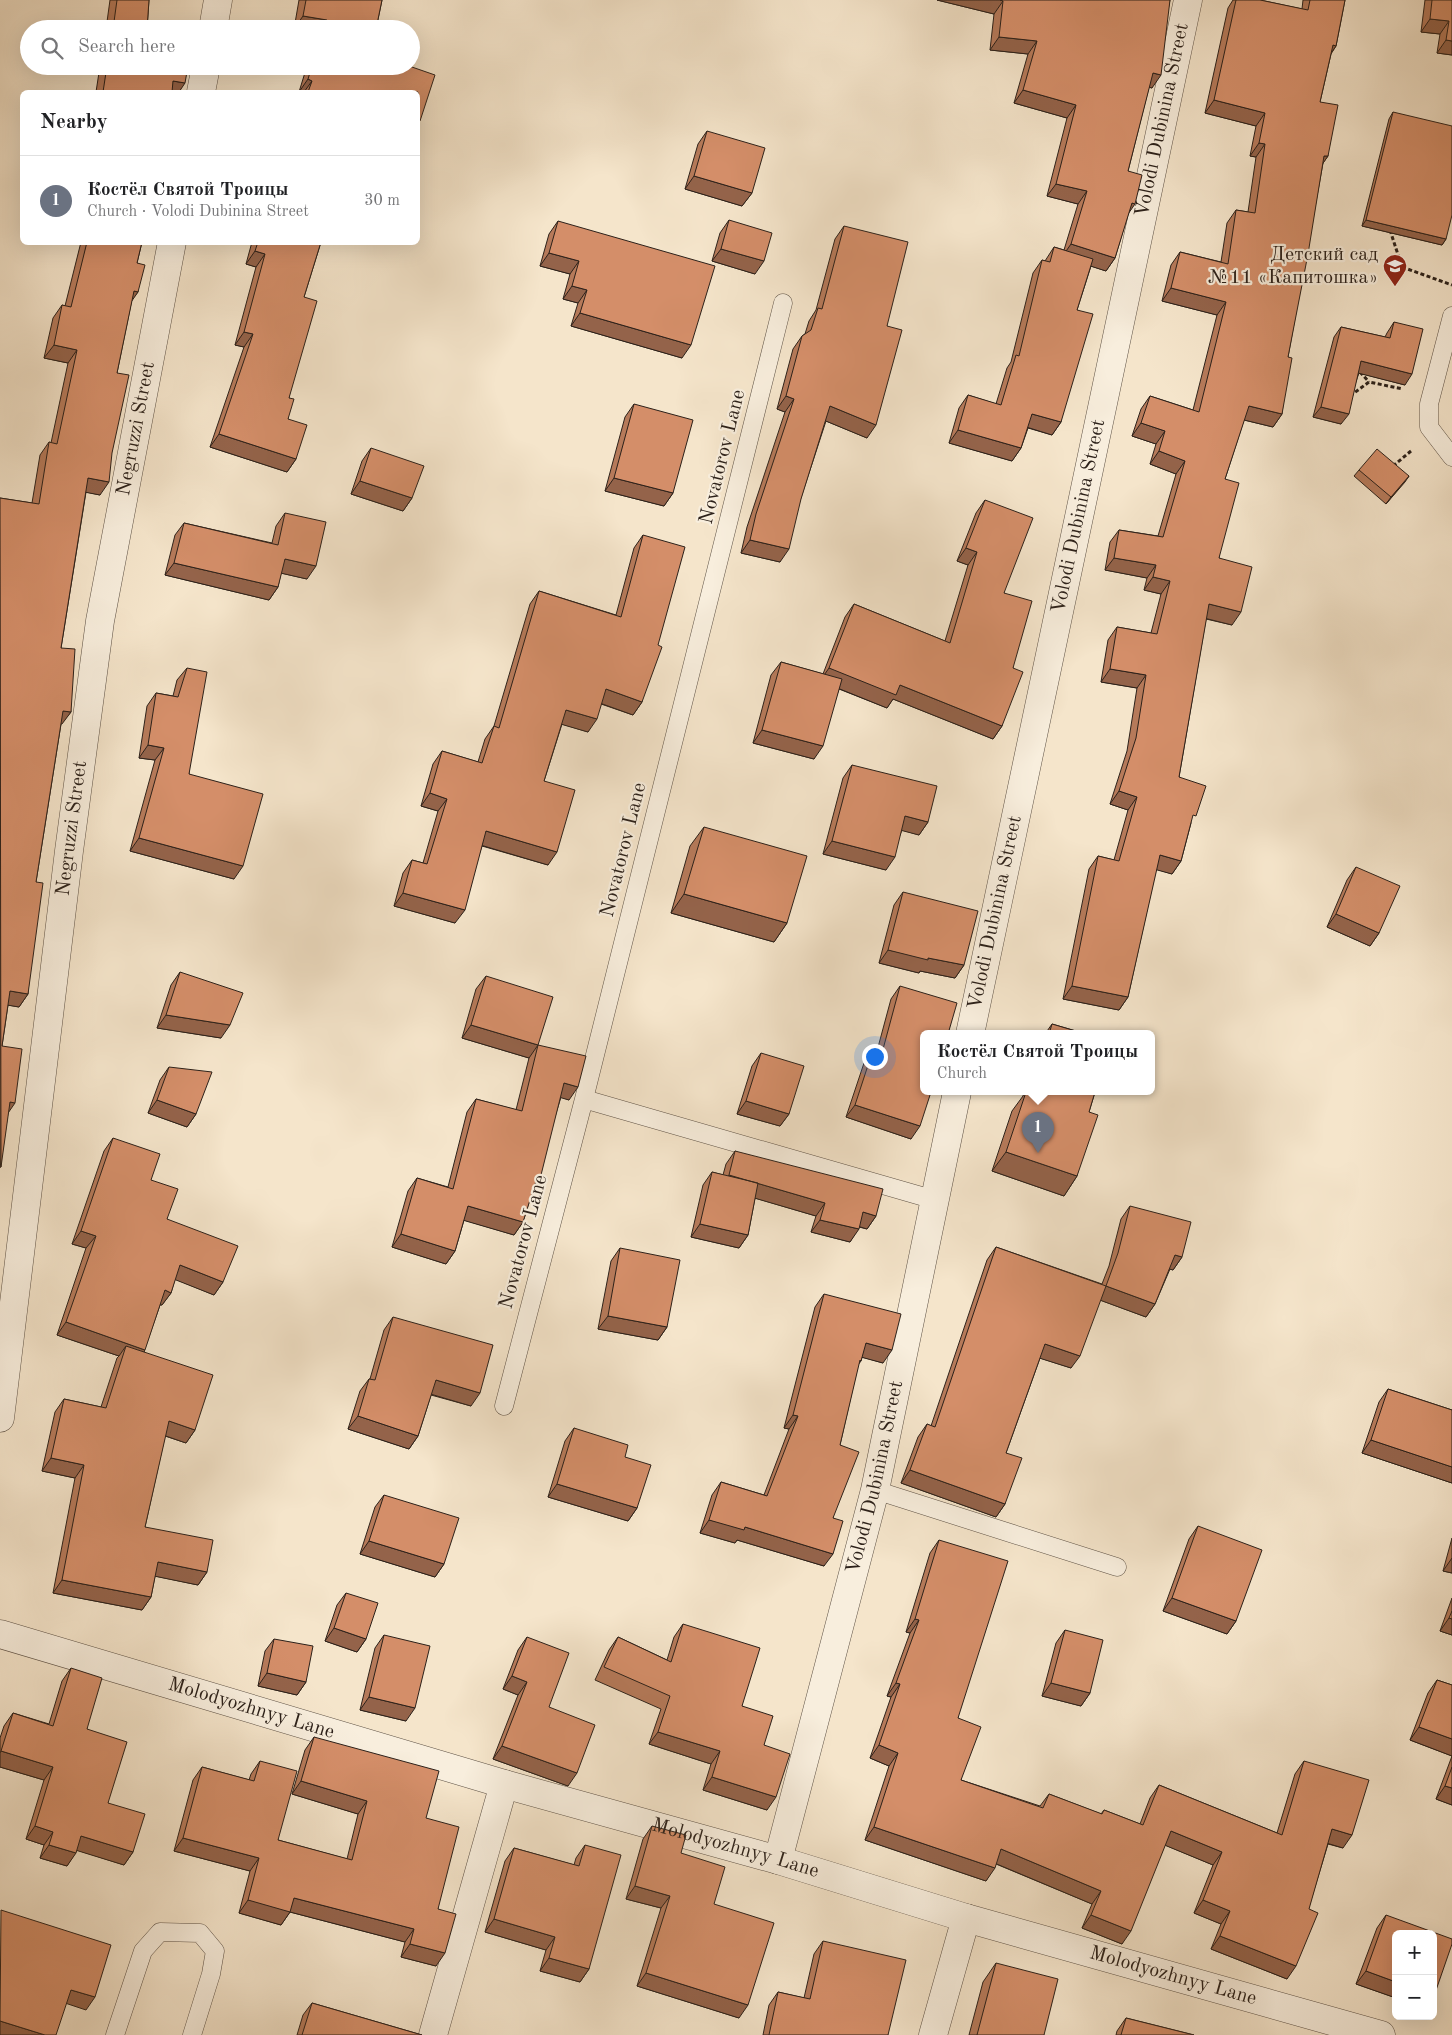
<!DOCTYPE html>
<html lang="en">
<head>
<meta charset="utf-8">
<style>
  :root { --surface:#fff; --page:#f6f6f6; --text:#202124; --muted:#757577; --line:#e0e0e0; --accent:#8f2418 }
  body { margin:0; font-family:"Old Standard TT",serif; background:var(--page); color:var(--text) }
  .controls { position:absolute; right:15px; bottom:15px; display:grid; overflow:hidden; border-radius:8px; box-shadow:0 5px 20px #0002 }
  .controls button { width:45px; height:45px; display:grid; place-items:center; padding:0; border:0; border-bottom:1px solid var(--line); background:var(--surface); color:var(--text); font:25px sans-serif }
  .you { position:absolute; left:874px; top:1056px; width:18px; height:18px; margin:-12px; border:4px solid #fff; border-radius:50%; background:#1a73e8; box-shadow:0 0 0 8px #1a73e833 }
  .badge { display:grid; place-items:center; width:32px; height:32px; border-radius:50%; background:var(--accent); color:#fff; font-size:16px; font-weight:700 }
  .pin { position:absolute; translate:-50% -41px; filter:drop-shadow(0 1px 2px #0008) }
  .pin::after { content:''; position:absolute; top:26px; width:18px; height:15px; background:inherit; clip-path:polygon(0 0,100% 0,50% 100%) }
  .popup { position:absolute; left:920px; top:1030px; width:235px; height:65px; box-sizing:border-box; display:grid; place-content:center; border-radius:8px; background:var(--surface); filter:drop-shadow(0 1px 4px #0005); font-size:16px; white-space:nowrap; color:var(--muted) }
  .popup b { font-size:19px; color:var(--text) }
  .popup::after { content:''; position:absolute; left:50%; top:100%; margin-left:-10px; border:10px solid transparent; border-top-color:var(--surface) }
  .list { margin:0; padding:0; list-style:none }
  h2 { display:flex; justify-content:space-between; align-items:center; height:65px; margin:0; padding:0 20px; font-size:21px }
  h2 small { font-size:16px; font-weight:400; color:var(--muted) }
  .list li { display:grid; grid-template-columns:32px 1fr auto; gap:15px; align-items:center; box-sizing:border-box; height:90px; padding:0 20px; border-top:1px solid var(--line) }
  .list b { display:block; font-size:19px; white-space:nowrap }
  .list p { margin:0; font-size:16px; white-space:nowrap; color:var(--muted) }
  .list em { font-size:16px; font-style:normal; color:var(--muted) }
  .icon { flex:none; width:28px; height:28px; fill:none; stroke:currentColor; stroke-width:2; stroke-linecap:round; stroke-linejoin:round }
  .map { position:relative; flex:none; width:1452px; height:2035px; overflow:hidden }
  .search { position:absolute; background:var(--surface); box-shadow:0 5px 20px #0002; left:20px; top:20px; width:400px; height:55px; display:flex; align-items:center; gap:12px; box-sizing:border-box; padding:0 18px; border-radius:28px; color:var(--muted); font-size:19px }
  .panel { position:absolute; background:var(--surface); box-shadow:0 5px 20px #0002; left:20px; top:90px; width:400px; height:155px; border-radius:8px }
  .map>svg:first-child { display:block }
</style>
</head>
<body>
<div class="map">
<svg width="1452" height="2035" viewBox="0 0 1452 2035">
  <rect width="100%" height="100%" fill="#f5e5cb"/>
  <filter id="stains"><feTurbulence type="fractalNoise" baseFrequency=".004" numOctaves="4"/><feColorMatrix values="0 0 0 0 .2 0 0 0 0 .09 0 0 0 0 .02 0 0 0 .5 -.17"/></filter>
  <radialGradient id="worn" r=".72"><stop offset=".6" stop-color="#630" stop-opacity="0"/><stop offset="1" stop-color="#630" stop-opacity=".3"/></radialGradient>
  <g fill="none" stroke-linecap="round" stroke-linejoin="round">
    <!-- service casing -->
    <g stroke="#5e5246" stroke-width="19">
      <path id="service" d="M1452,316L1429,404V427L1452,457
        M584,1099L935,1200
        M504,1406L584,1099L783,303
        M875,1490L1117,1567
        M115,2035L143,1951L160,1932L200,1933L215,1951L211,1974L192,2035"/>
    </g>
    <!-- minor casing -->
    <g stroke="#5e5246" stroke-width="29">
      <g id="minor">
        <path d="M213,29L218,0"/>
        <path d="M201,92L206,66"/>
        <path id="s1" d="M970,1034L1188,0"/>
        <path id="s2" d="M0,1418L69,851L100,621L172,242"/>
        <path id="s3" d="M0,1634L504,1784L778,1860L966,1918L1381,2035"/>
        <path id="s4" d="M778,1860L875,1490L957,1092"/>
        <path d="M433,2035L504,1784"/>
        <path d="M933,2035L966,1918"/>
      </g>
    </g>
    <!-- path -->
    <path stroke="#2c211a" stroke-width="3" stroke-dasharray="4 2.5" stroke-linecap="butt" d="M1390,230L1402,267L1452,285
      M1360,372L1369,382
      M1350,396L1369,382L1403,389
      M1393,466L1411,451"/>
    <!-- service -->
    <use href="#service" stroke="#f8eedd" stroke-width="18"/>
    <!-- minor -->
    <use href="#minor" stroke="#f8eedd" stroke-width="28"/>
  </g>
  <!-- wall -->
  <path fill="#b67a5a" stroke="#2c211a" d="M110,0H149L147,29H106Z
    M299,0H382L376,29H294Z
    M937,0H1170L1152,88L1149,87L1128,171V214L1115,258L1106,271L1091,266L1077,310L1061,422L1052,435L1028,428L1021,448L1012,461L949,443L959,408L968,395L996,404L1007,368L1011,362L1033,273L1042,260L1045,261L1054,247L1064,250L1078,204L1047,196L1067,118L1014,103L1028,54L990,50L994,14Z
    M1233,0H1260L1302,9L1303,0H1345L1336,46L1331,54L1320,102L1328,156L1323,163L1288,357L1282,414L1273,427L1244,420L1225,479L1219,558L1232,625L1206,619L1179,777L1191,823L1181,861L1172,874L1156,869L1128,997L1119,1010L1063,999L1089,869L1098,856L1114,860L1128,810L1110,804L1127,751L1137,688L1101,682L1108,640L1117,627L1151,633L1161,594L1144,590L1147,578L1105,570L1110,542L1119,530L1158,536L1176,474L1150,464L1156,444L1132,436L1141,409L1150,396L1193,410L1217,315L1162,301L1171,265L1180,252L1221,262L1227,223L1236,210L1248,212L1256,157L1250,156L1256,126L1205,113L1228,8Z
    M1425,0H1452V55L1437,53L1440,34L1421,32Z
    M100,66H188L179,92H96Z
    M307,66H409L418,92H299Z
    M1393,112L1446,239L1442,245L1362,226L1389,119Z
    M707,131L752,193L742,206L685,189L698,144Z
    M729,220L755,274L712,261L720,233Z
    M558,221L682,358L571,326L578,303L563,299L570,274L540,266L549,234Z
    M844,226L887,326L867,438L826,421L780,562L741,553L747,527L785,412L777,409L793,349L802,336L805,334L809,321L816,310L835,239Z
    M81,242H142L137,263L138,292L132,299L117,373L100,495L86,492L61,648L71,712L61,724L36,882L28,994L19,1007L8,1005L2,1046L8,1113L0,1168V498L32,503L40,455L49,442L51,443L68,363L44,358L53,318L62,305L65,306Z
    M252,242H321L304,297L289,398L288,419L296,459L287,472L210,447L244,347L235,345L256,267L246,264Z
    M1394,322L1405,385L1359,373L1341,424L1313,417L1334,337L1341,327L1385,337L1387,333Z
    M634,404L673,493L664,506L605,491L625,417Z
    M371,448L412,498L403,511L351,494L362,461Z
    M1359,470L1409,476L1386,504L1354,476Z
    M985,500L1004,593L1013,668L1002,726L993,739L893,699L887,708L839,689L814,759L753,743L771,675L781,662L823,674L845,617L854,604L945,641L968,565L957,561L976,513Z
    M285,513L307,579L281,573L278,587L269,600L165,575L175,535L184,523L272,543L276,526Z
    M643,535L642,702L633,715L601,704L588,732L562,724L544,781L548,865L482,846L455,923L394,906L403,873L412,860L423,863L438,811L421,806L433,764L442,751L478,762L485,739L494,726L530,604L539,591L616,615L634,548Z
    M187,668L189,774L234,879L130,851L155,760L139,758L147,706L156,693L173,696L177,680Z
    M852,765L928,822L919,835L902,830L886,870L823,854L843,778Z
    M704,827L787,923L774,942L671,913L690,846Z
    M1356,867L1379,933L1370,946L1327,927L1347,880Z
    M903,892L964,965L955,978L920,971L919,973L879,963L894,905Z
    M180,972L221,1038L157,1028L171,985Z
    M486,976L538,1045L569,1100L561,1097L523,1222L514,1235L464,1220L455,1251L446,1264L392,1247L408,1191L417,1178L448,1187L467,1112L476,1099L516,1110L529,1058L462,1038L476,989Z
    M900,986L911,1139L846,1117L864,1063L873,1050L877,1051L891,999Z
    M1052,1024L1086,1034H1045Z
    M761,1053L789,1114L780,1126L737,1114L752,1066Z
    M169,1067L196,1114L187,1127L148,1113L160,1080Z
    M1024,1092H1095L1089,1112L1077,1176L1064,1196L992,1171L1012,1111L1023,1096Z
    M113,1138L151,1180L167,1219L223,1282L214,1295L175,1279L171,1293L162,1305H160L144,1351L195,1430L186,1443L165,1436L145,1527L207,1572L198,1585L155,1576L151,1597L142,1610L53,1593L75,1478L42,1471L55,1412L64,1399L101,1407L117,1358L119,1356L57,1335L86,1248L72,1244L104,1151Z
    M735,1151L876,1216L867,1229L859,1227L850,1242L811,1232L816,1216L755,1198L748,1235L739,1248L691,1237L703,1185L712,1172L723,1175L726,1164Z
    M1130,1206L1182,1257L1173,1270L1170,1269L1155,1304L1146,1317L1100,1300L1071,1368L1040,1358L1006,1453L1005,1504L996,1517L901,1483L918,1437L927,1424L931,1426L987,1260L996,1247L1102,1284L1109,1266L1121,1219Z
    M620,1248L667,1327L658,1340L598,1329L611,1261Z
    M824,1294L883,1363L862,1357L861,1361L858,1365L840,1445L833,1518L824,1566L737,1540L735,1543L700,1533L712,1495L721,1482L764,1495L789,1429L784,1428L815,1307Z
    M393,1317L471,1406L431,1395L418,1436L409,1449L348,1429L360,1391L369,1379H370L384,1330Z
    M1388,1389L1452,1410V1483L1362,1453L1379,1402Z
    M574,1428L625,1457L637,1508L628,1521L548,1497L565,1441Z
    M384,1495L444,1564L435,1577L360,1554L375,1507Z
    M1198,1526L1236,1621L1227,1634L1163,1611L1189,1539Z
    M1452,1538V1573L1443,1571Z
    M939,1540L958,1718L961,1780L1040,1806L1049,1794L1101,1814L1104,1810L1140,1824L1150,1798L1159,1785L1277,1833L1295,1774L1304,1761L1343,1848L1328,1844L1287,1979L1211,1949L1221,1924L1194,1913L1213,1865L1165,1845L1122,1944L1082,1928L1092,1904L996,1864L986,1881L865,1840L889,1766L870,1758L891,1697L887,1696L910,1633L906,1632L930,1553Z
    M346,1593L366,1639L357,1652L325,1641L337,1605Z
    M1452,1598V1635L1440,1631Z
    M683,1624L742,1706L764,1745L767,1810L703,1790L711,1764L649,1744L661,1709L595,1680L609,1650L618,1637L667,1660L674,1637Z
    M1065,1630L1090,1693L1081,1706L1042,1696L1056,1643Z
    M384,1635L406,1721L360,1710L375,1648Z
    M527,1637L568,1786L493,1759L518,1695L503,1689L518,1650Z
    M274,1639L306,1682L297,1695L258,1686L265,1651Z
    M71,1668L87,1729L108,1803L133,1852L124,1865L77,1850L67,1866L40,1858L44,1845L26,1839L44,1780L0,1767V1738L4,1726L13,1713L49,1724L62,1681Z
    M1437,1680L1452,1685V1756L1410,1740L1428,1693Z
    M314,1737L426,1818L438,1909L436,1966L401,1957L405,1942L290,1912L281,1925L239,1913L250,1871L174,1851L193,1780L202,1767L249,1780L251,1774L260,1761L278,1840L347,1859L358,1814L292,1794L305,1750Z
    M1452,1756V1805L1436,1799Z
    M652,1826L681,1853L739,2018L637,1986L661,1908L626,1899L643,1839Z
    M585,1845L589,1969L580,1982L540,1971L546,1950L485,1932L505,1861L514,1848L574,1865L576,1858Z
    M1386,1915L1396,1934V1998L1356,1984L1377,1928Z
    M823,1941L888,2035H763L769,2005L778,1992L804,1998L814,1954Z
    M996,1963L1044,2035H969L983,1982Z
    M312,2003L422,2035H297L303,2015Z
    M1126,2018L1194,2035H1116L1117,2031Z"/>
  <!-- shaded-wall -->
  <path fill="#94634a" stroke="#2c211a" d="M937,0H1000L1003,1L994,14Z
    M303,16L327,20L321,29H294Z
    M1430,19L1449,21L1440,34L1421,32Z
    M999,37L1037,41L1028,54L990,50Z
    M1446,40L1452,41V55L1437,53Z
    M1333,45L1336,46L1327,59Z
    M1153,73L1161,75L1152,88L1144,86Z
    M308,79L312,81L304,92H299Z
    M173,81L185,83L179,92H165Z
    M1023,90L1076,105L1067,118L1014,103Z
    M1214,100L1265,113L1256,126L1205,113Z
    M1259,143L1265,144L1256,157L1250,156Z
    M1324,156H1328L1319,169Z
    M694,176L752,193L742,206L685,189Z
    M1056,184L1087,191L1078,204L1047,196Z
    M1132,203L1135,204L1126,217Z
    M1366,220L1446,239L1442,245L1362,226Z
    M1071,244L1115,258L1106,271L1062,257Z
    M721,249L764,261L755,274L712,261Z
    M255,251L265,254L256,267L246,264Z
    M549,253L579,261L570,274L540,266Z
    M572,286L587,290L578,303L563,299Z
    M1171,288L1226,302L1217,315L1162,301Z
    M134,291L138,292L129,305Z
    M580,313L691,345L682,358L571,326Z
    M244,332L253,334L244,347L235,345Z
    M54,345L77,350L68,363L44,358Z
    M1361,361L1412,374L1405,385L1354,372Z
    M786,396L794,399L785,412L777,409Z
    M830,406L876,425L867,438L821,419Z
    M1249,406L1282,414L1273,427L1240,419Z
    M1321,407L1349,414L1341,424L1313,417Z
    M1032,414L1061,422L1052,435L1023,426Z
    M1141,423L1165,431L1156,444L1132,436Z
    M958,430L1021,448L1012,461L949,443Z
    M219,434L296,459L287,472L210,447Z
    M1159,451L1185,461L1176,474L1150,464Z
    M1409,476L1405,482L1386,504L1391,497Z
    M88,478L109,482L100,495L79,491Z
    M614,478L673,493L664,506L605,491Z
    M360,481L412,498L403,511L351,494Z
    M750,540L789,549L780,562L741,553Z
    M966,548L977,552L968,565L957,561Z
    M1114,558L1156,565L1147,578L1105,570Z
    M285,559L316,566L307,579L276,572Z
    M174,563L278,587L269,600L165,575Z
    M1153,577L1170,581L1161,594L1144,590Z
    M1209,604L1241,612L1232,625L1200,617Z
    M829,668L900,685L1002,726L993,739L893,699L887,708L820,681Z
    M1110,669L1146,675L1137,688L1101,682Z
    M606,689L642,702L633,715L597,702Z
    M566,710L597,719L588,732L557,723Z
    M63,711L71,712L62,724H54Z
    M762,730L823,746L814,759L753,743Z
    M148,745L164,748L155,760L139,758Z
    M1119,791L1137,797L1128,810L1110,804Z
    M430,793L447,799L438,811L421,806Z
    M905,816L928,822L919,835L896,829Z
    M486,831L557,852L548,865L477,844Z
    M139,838L243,866L234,879L130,851Z
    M832,841L895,857L886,870L823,854Z
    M1160,855L1181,861L1172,874L1150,868Z
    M403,893L465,910L455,923L394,906Z
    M684,894L787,923L774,942L671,913Z
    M1336,914L1379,933L1370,946L1327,927Z
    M888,950L928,958L964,965L955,978L920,971L919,973L879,963Z
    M1072,986L1128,997L1119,1010L1063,999Z
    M10,991L28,994L19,1007L1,1004Z
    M166,1015L230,1025L221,1038L157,1028Z
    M471,1025L538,1045L529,1058L462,1038Z
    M564,1083L578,1087L569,1100L555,1096Z
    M157,1100L196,1114L187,1127L148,1113Z
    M746,1101L789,1114L780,1126L737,1114Z
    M10,1102L15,1103L6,1116Z
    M855,1105L920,1126L911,1139L846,1117Z
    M1006,1152L1077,1176L1064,1196L992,1171Z
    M729,1175L825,1203L816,1216L720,1188Z
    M537,1178L540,1179L531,1192Z
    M468,1206L523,1222L514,1235L459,1219Z
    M863,1212L876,1216L867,1229L854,1225Z
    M820,1220L859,1229L850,1242L811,1232Z
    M700,1224L748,1235L739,1248L691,1237Z
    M81,1231L96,1236L86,1248L72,1244Z
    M401,1234L455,1251L446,1264L392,1247Z
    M1175,1255L1182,1257L1173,1270L1166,1268Z
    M180,1265L223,1282L214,1295L171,1278Z
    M1106,1286L1155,1304L1146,1317L1097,1299Z
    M165,1290L171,1293L162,1305L156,1303Z
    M608,1316L667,1327L658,1340L598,1329Z
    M66,1322L145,1350L136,1362L126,1346L119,1356L57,1335Z
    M866,1343L892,1350L883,1363L857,1356Z
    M1045,1344L1080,1356L1071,1368L1036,1357Z
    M436,1380L480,1393L471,1406L427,1393Z
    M793,1415L798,1416L789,1429L784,1428Z
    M358,1416L418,1436L409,1449L348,1429Z
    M169,1421L195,1430L186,1443L160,1434Z
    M1371,1440L1452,1467V1483L1362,1453Z
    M51,1458L84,1465L75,1478L42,1471Z
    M910,1470L1005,1504L996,1517L901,1483Z
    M557,1484L637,1508L628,1521L548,1497Z
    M709,1520L745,1527L833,1554L824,1566L737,1540L735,1543L700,1533Z
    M369,1541L444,1564L435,1577L360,1554Z
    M1452,1558V1573L1443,1571Z
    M158,1562L207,1572L198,1585L149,1575Z
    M62,1580L151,1597L142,1610L53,1593Z
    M1172,1598L1236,1621L1227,1634L1163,1611Z
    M1449,1618L1452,1619V1635L1440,1631Z
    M915,1619L919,1620L910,1633L906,1632Z
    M334,1628L366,1639L357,1652L325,1641Z
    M267,1673L306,1682L297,1695L258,1686Z
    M512,1676L527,1682L518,1695L503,1689Z
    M896,1683L900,1684L891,1697L887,1696Z
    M1051,1683L1090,1693L1081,1706L1042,1696Z
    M369,1697L415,1708L406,1721L360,1710Z
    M1419,1727L1452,1739V1756L1410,1740Z
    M658,1732L720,1751L711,1764L649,1744Z
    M879,1745L898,1753L889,1766L870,1758Z
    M502,1746L577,1773L568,1786L493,1759Z
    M1,1751L53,1767L44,1780L0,1767V1753Z
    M712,1777L776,1797L767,1810L703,1790Z
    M301,1781L367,1801L358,1814L292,1794Z
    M1445,1786L1452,1788V1805L1436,1799Z
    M35,1826L53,1832L44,1845L26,1839Z
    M874,1827L995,1868L986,1881L865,1840Z
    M1332,1829L1352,1835L1343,1848L1323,1842Z
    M1171,1831L1222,1852L1213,1865L1162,1844Z
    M81,1836L133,1852L124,1865L72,1849Z
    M183,1838L259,1858L250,1871L174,1851Z
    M49,1845L76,1853L67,1866L40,1858Z
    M1001,1849L1101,1891L1092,1904L992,1862Z
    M635,1886L670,1896L661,1908L626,1899Z
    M294,1898L414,1929L405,1942L290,1912L281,1925L239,1913L248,1900Z
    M1203,1900L1230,1911L1221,1924L1194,1913Z
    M1091,1915L1131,1931L1122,1944L1082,1928Z
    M494,1919L555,1937L546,1950L485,1932Z
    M1220,1936L1296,1966L1287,1979L1211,1949Z
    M410,1944L445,1953L436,1966L401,1957Z
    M549,1958L589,1969L580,1982L540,1971Z
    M1366,1971L1396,1982V1998L1356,1984Z
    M646,1973L748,2005L739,2018L637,1986Z
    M71,1990L95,1997L86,2010L62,2002Z
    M0,2021L45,2035H0Z"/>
  <!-- building -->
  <path fill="#d48e69" stroke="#2c211a" d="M117,0H149L147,29H113Z
    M306,0H382L376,29H324L327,20L303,16Z
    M1000,0H1170L1161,75L1153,73L1128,171L1142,175L1135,204L1132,203L1115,258L1071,244L1087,191L1056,184L1076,105L1023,90L1037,41L999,37L1003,1Z
    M1236,0H1260L1308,10L1310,0H1345L1336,46L1333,45L1320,102L1338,105L1328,156H1324L1308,254L1288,357L1292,358L1282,414L1249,406L1225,479L1239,483L1219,558L1252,567L1241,612L1209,604L1179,777L1206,786L1196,816L1193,815L1181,861L1160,855L1128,997L1072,986L1098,856L1119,861L1137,797L1119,791L1136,738L1146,675L1110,669L1117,627L1157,634L1170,581L1153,577L1156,565L1114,558L1119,530L1163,537L1185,461L1159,451L1165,431L1141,423L1150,396L1199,412L1226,302L1171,288L1180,252L1228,264L1236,210L1255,213L1265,144L1259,143L1265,113L1214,100Z
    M1432,0H1452V41L1446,40L1449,21L1430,19Z
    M107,66H188L185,83L173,81L172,92H103Z
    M312,66H409L435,75L420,121L418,120V92H308L312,81L308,79Z
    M1393,112L1452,126V215L1446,239L1366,220Z
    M707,131L765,148L752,193L694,176Z
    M729,220L772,233L764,261L721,249Z
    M558,221L715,266L691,345L580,313L587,290L572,286L579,261L549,253Z
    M844,226L908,242L887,326L902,330L876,425L830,406L801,499L789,549L750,540L756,514L794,399L786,396L802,336L811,330L818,308L822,309Z
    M87,242H142L137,263L145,265L138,292L134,291L117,373L129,375L112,453L109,482L88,478L61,648L75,649L71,712L63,711L36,882L43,883L28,994L10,991L2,1046L22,1049L15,1103L10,1102L1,1167L0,498L39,504L49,442L57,444L77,350L54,345L62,305L71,307Z
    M258,242H321L304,297L317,301L289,398L294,399L288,419L307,425L296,459L219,434L253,334L244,332L265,254L255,251Z
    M1054,247L1093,259L1077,310L1093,314L1061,422L1032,414L1021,448L958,430L968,395L1001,405L1016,355L1019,356L1042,260L1050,262Z
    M1394,322L1423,329L1412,374L1361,361L1349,414L1321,407L1341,327L1390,338Z
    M634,404L693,420L673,493L614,478Z
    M371,448L424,466L412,498L360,481Z
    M1377,449L1409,476L1391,497L1359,470Z
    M985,500L1033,518L1004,593L1032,601L1013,668L1023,672L1002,726L900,685L896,695L829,668L854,604L950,643L977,552L966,548Z
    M285,513L326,522L316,566L285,559L278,587L174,563L184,523L278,545Z
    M643,535L685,547L658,645L662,647L642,702L606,689L597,719L566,710L544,781L575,790L557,852L486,831L465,910L403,893L412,860L427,864L447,799L430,793L442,751L482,763L494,726L499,728L539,591L621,617Z
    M781,662L842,679L823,746L762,730Z
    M187,668L207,672L189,774L263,794L243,866L139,838L164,748L148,745L156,693L178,697Z
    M852,765L937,786L928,822L905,816L895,857L832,841Z
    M704,827L807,856L787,923L684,894Z
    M1356,867L1400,886L1379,933L1336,914Z
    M903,892L978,911L964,965L928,958V960L888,950Z
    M180,972L243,993L230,1025L166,1015Z
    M486,976L553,997L538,1045L471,1025Z
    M900,986L957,1003L948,1034H924V1092H931L920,1126L855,1105L873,1050L882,1053Z
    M1052,1024L1086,1034H1049Z
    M538,1045L586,1056L578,1087L564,1083L540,1179L537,1178L523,1222L468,1206L455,1251L401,1234L417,1178L453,1189L476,1099L522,1111Z
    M761,1053L804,1066L789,1114L746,1101Z
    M169,1067L212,1072L196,1114L157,1100Z
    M1026,1092L1031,1093V1092H1095L1089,1112L1098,1115L1077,1176L1006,1152Z
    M113,1138L160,1154L151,1180L178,1189L167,1219L238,1246L223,1282L180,1265L171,1293L165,1290L145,1350L66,1322L96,1236L81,1231Z
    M735,1151L883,1189L876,1216L863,1212L859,1229L820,1220L825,1203L729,1175Z
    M712,1172L758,1183L748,1235L700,1224Z
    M1130,1206L1191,1222L1182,1257L1175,1255L1155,1304L1106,1286L1118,1253Z
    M996,1247L1106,1286L1080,1356L1045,1344L1006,1453L1022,1458L1005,1504L910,1470L927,1424L935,1427Z
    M620,1248L680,1260L667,1327L608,1316Z
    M824,1294L901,1314L892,1350L866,1343L861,1361L860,1360L840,1445L859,1452L833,1518L843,1521L833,1554L745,1527L744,1530L709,1520L721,1482L767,1496L798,1416L793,1415Z
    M393,1317L493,1345L480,1393L436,1380L418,1436L358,1416L369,1379L375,1380Z
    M126,1346L213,1375L195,1430L169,1421L145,1527L213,1540L207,1572L158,1562L151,1597L62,1580L84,1465L51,1458L64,1399L106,1408Z
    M1388,1389L1452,1410V1467L1371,1440Z
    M574,1428L628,1445L625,1457L651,1465L637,1508L557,1484Z
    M384,1495L459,1518L444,1564L369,1541Z
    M1198,1526L1262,1550L1236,1621L1172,1598Z
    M939,1540L1008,1561L958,1718L981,1727L961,1780L1043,1808L1049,1794L1102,1814L1104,1810L1143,1825L1159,1785L1282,1835L1304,1761L1369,1780L1352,1835L1332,1829L1309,1909L1318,1913L1296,1966L1220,1936L1230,1911L1203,1900L1222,1852L1171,1831L1131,1931L1091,1915L1101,1891L1001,1849L995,1868L874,1827L898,1753L879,1745L900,1684L896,1683L919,1620L915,1619Z
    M346,1593L378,1603L366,1639L334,1628Z
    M1452,1611V1619L1449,1618Z
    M683,1624L760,1648L742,1706L773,1716L764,1745L790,1754L776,1797L712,1777L720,1751L658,1732L670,1696L604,1667L618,1637L671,1662Z
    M1065,1630L1103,1640L1090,1693L1051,1683Z
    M384,1635L430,1646L415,1708L369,1697Z
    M527,1637L569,1653L549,1707L595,1725L577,1773L502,1746L527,1682L512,1676Z
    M274,1639L313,1646L306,1682L267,1673Z
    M71,1668L102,1678L87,1729L127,1742L108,1803L145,1814L133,1852L81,1836L76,1853L49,1845L53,1832L35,1826L53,1767L1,1751L13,1713L53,1726Z
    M1437,1680L1452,1685V1739L1419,1727Z
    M314,1737L439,1771L426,1818L459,1827L438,1909L456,1914L445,1953L410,1944L414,1929L294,1898L290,1912L248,1900L259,1858L183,1838L202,1767L254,1781L260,1761L297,1771L278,1840L352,1860L367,1801L301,1781Z
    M1452,1767V1788L1445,1786Z
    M652,1826L686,1835L681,1853L725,1867L714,1904L774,1923L748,2005L646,1973L670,1896L635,1886Z
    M585,1845L621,1855L589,1969L549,1958L555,1937L494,1919L514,1848L579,1866Z
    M1,1910L111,1945L95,1997L71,1990L56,2035H45L0,2021Z
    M1386,1915L1452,1939V1944L1434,1996H1433V1934H1396V1982L1366,1971Z
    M823,1941L906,1960L888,2035H769L778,1992L810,1999Z
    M996,1963L1058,1979L1044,2035H977Z
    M312,2003L422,2035H302Z
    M1126,2018L1194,2035H1121Z"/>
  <!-- icons -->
  <defs>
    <g id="school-pin" transform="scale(1.25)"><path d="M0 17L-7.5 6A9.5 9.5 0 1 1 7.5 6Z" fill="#8f2418" stroke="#f8eedd"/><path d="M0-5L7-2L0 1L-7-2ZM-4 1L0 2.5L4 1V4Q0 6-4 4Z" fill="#fff"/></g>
  </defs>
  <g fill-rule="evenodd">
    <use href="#school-pin" x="1395" y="266"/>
  </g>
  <g text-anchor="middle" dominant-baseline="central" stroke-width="4.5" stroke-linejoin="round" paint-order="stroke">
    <!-- street labels -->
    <g font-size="20" fill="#2c211a" stroke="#f8eedd">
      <text stroke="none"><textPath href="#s1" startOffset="934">Volodi Dubinina Street</textPath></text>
      <text stroke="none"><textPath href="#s2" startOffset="999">Negruzzi Street</textPath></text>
      <text transform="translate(723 457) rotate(-76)">Novatorov Lane</text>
      <text stroke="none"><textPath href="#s1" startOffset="529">Volodi Dubinina Street</textPath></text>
      <text stroke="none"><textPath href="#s2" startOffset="594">Negruzzi Street</textPath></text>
      <text transform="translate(624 850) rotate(-76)">Novatorov Lane</text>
      <text stroke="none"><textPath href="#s1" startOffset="124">Volodi Dubinina Street</textPath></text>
      <text transform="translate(524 1242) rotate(-75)">Novatorov Lane</text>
      <text stroke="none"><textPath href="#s4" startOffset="395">Volodi Dubinina Street</textPath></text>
      <text stroke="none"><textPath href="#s3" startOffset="262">Molodyozhnyy Lane</textPath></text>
      <text stroke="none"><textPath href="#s3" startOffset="766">Molodyozhnyy Lane</textPath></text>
      <text stroke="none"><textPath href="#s3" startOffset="1222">Molodyozhnyy Lane</textPath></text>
    </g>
    <!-- poi labels -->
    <g font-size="20" fill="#2c211a" stroke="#f8eedd" text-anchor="end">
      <text x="1378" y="255">Детский сад<tspan x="1378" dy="23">№11 «Капитошка»</tspan></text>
    </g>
  </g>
  <rect width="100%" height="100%" filter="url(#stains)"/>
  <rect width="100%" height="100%" fill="url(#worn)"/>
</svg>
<div class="controls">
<button>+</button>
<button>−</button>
</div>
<div class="you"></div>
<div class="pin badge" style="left:1038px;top:1153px;background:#6b7280">1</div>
<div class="popup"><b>Костёл Святой Троицы</b>Church</div>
<div class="search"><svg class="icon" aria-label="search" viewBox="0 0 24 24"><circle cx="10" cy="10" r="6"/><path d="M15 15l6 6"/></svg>Search here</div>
<section class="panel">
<h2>Nearby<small></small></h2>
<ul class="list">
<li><span class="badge" style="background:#6b7280">1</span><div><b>Костёл Святой Троицы</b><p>Church · Volodi Dubinina Street</p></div><em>30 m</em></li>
</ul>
</section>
</div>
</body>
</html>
